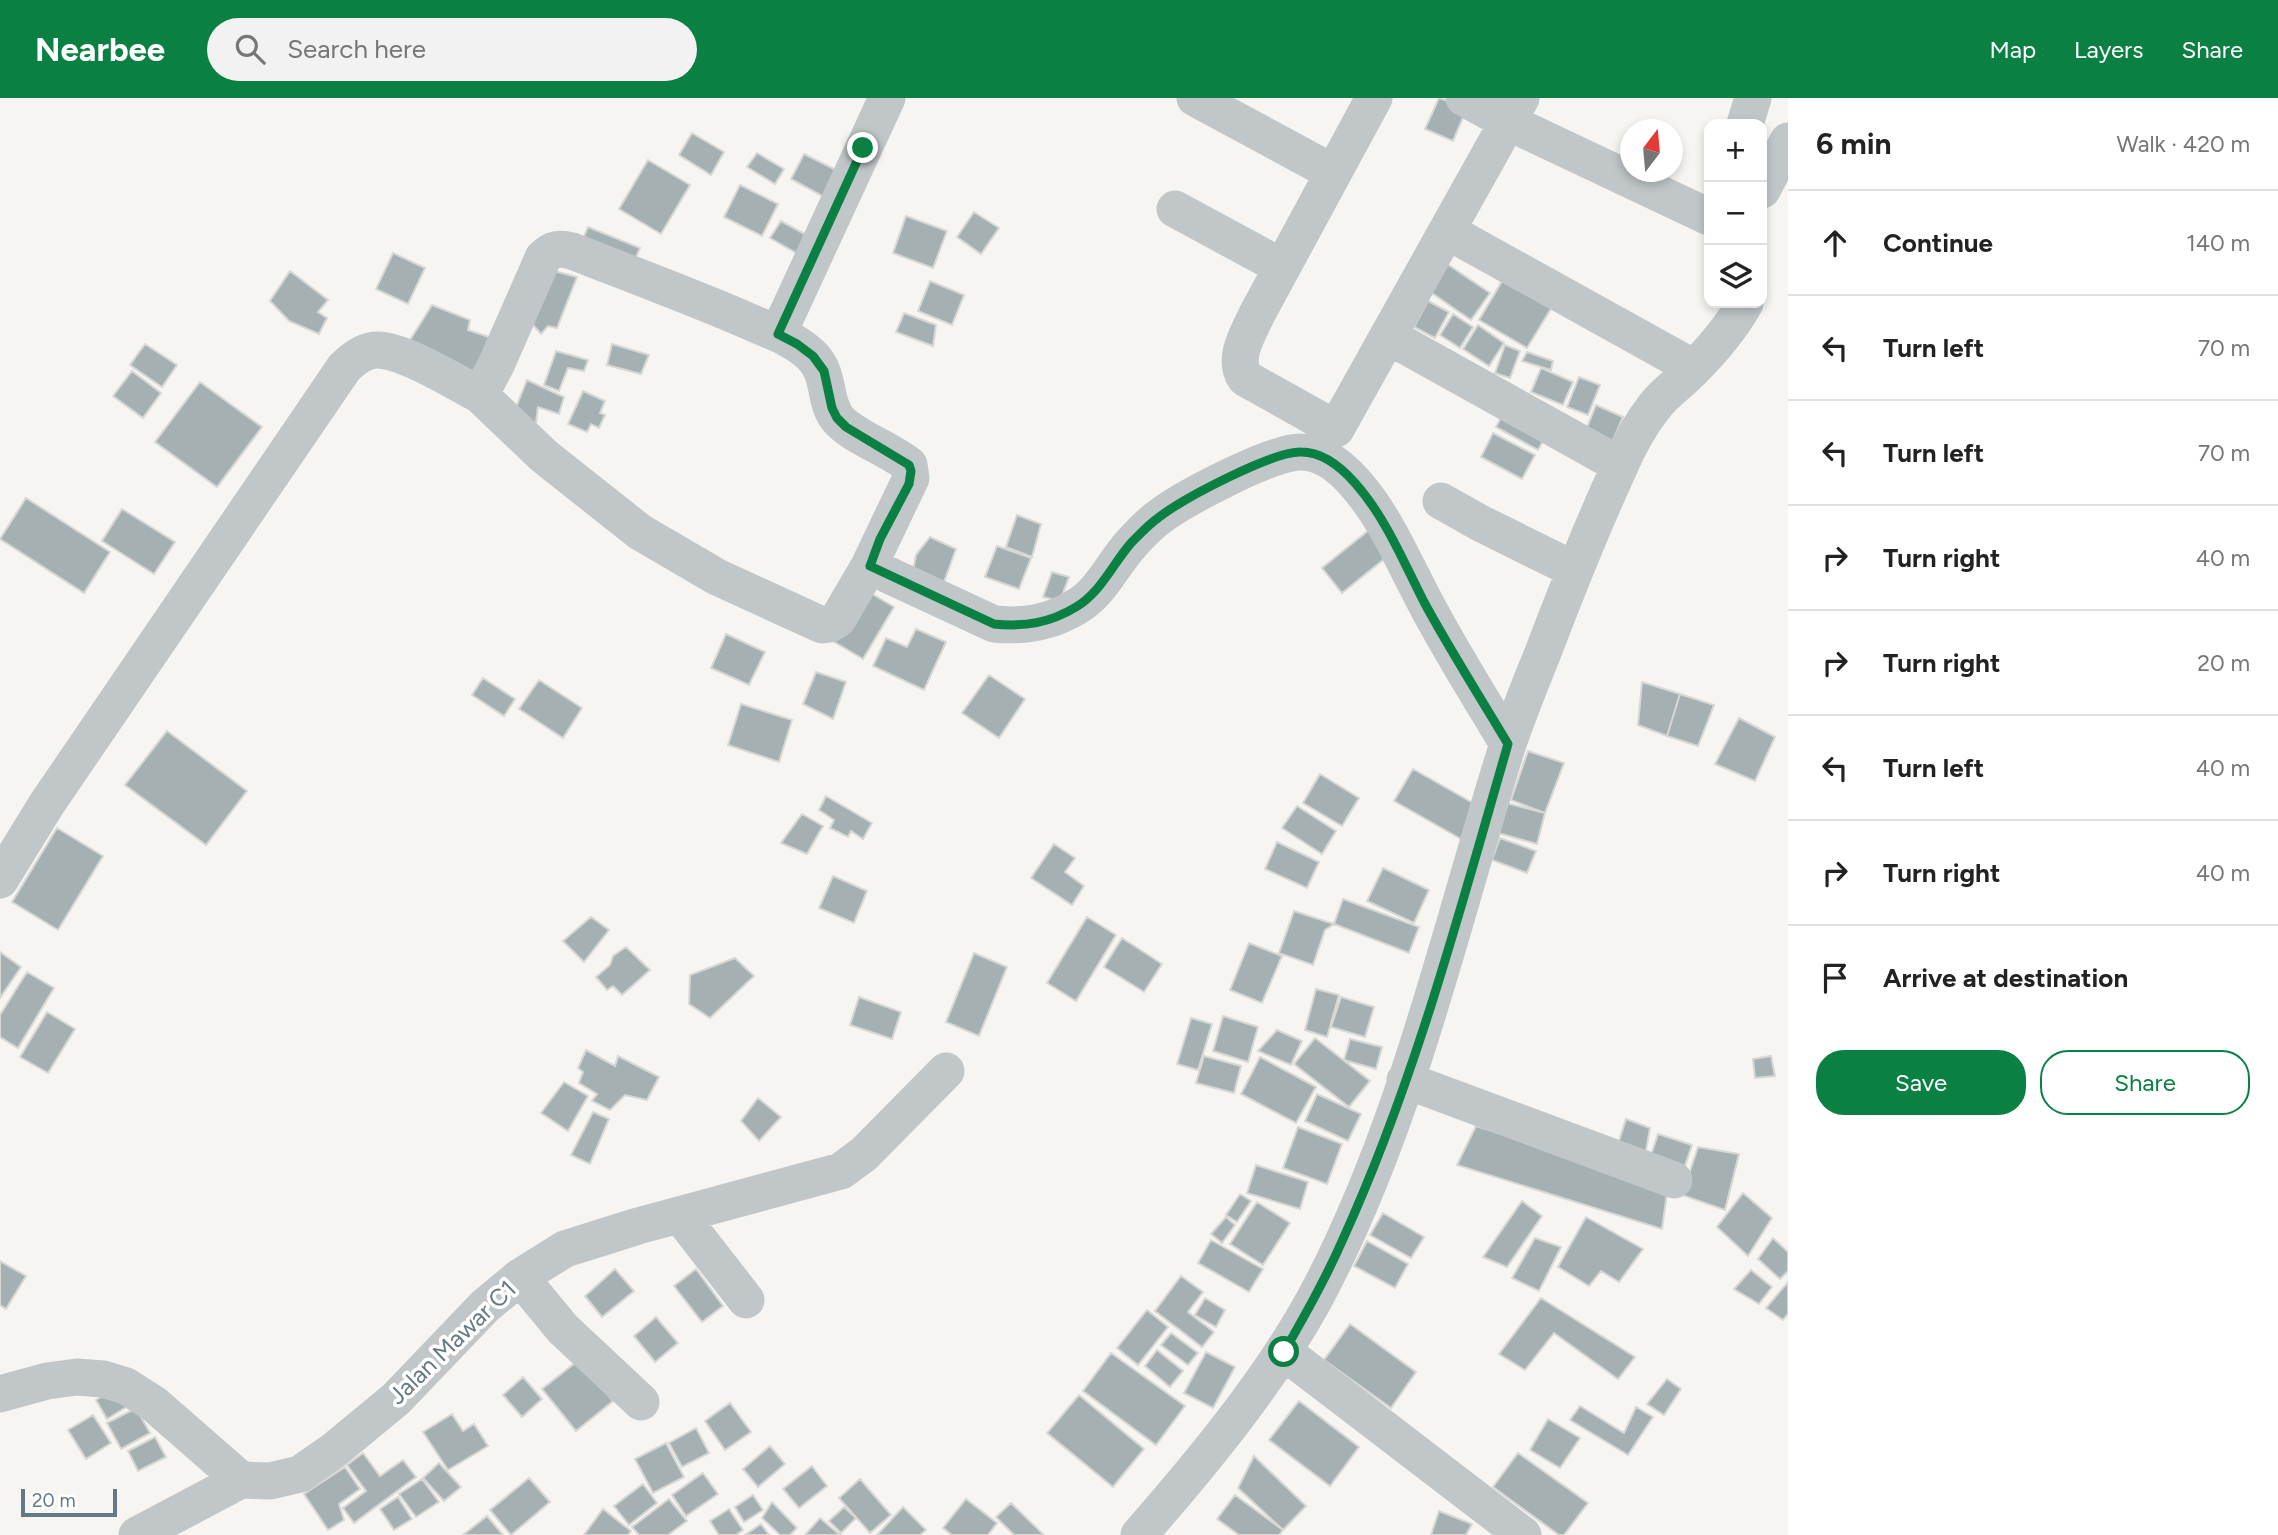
<!DOCTYPE html>
<html lang="en">
<head>
<meta charset="utf-8">
<style>
  :root { --surface:#fff; --page:#f2f2f2; --text:#222; --muted:#767676; --line:#e0e0e0; --accent:#0b8043 }
  body { margin:0; font-family:Figtree,sans-serif; background:var(--page); color:var(--text) }
  .controls { position:absolute; right:21px; top:21px; display:grid; overflow:hidden; border-radius:14px; box-shadow:0 4px 10px #0003 }
  .controls button { width:63px; height:63px; display:grid; place-items:center; padding:0; border:0; border-bottom:2px solid var(--line); background:var(--surface); color:var(--text); font:35px sans-serif }
  .compass { position:absolute; left:1620px; top:21px; width:63px; height:63px; border-radius:50%; background:var(--surface); box-shadow:0 4px 10px #0003; rotate:16deg }
  .scale { position:absolute; left:21px; bottom:18px; width:96px; box-sizing:border-box; padding-left:7px; border:4px solid #647983; border-top:0; font-size:19px; line-height:24px; white-space:nowrap; color:#647983; -webkit-text-stroke:5px #fff; paint-order:stroke }
  .stop { position:absolute; width:21px; height:21px; margin:-16px; border:5px solid #0b8043; border-radius:50%; background:#fff }
  .stop.end { background:#0b8043; border-color:#fff; box-shadow:0 2px 7px #0008 }
  .list { margin:0; padding:0; list-style:none }
  h2 { display:flex; justify-content:space-between; align-items:center; height:91px; margin:0; padding:0 28px; font-size:30px }
  h2 small { font-size:23px; font-weight:400; color:var(--muted) }
  .list li { display:grid; grid-template-columns:46px 1fr auto; gap:21px; align-items:center; box-sizing:border-box; height:105px; padding:0 28px; border-top:2px solid var(--line) }
  .list b { display:block; font-size:26px; white-space:nowrap }
  .list em { font-size:23px; font-style:normal; color:var(--muted) }
  .actions { display:flex; gap:14px; padding:21px 28px }
  .actions a { flex:1; padding:16px 0; border:2px solid var(--accent); border-radius:28px; text-align:center; font-size:24px; color:var(--accent) }
  .actions .main { background:var(--accent); color:#fff }
  .icon { flex:none; width:38px; height:38px; fill:none; stroke:currentColor; stroke-width:2; stroke-linecap:round; stroke-linejoin:round }
  .map { position:relative; flex:none; width:1788px; height:1437px; overflow:hidden }
  header { display:flex; align-items:center; gap:42px; box-sizing:border-box; height:98px; padding:0 35px; background:var(--accent); color:#fff }
  header strong { font-size:33px }
  nav { display:flex; gap:38px; margin-inline-start:auto; font-size:24px }
  .search { width:490px; height:63px; background:var(--page); display:flex; align-items:center; gap:18px; box-sizing:border-box; padding:0 24px; border-radius:38px; color:var(--muted); font-size:26px }
  main { display:flex }
  aside { flex:1; background:var(--surface) }
  .map>svg:first-child { display:block }
</style>
</head>
<body>
<header>
<strong>Nearbee</strong>
<div class="search"><svg class="icon" aria-label="search" viewBox="0 0 24 24"><circle cx="10" cy="10" r="6"/><path d="M15 15l6 6"/></svg>Search here</div>
<nav><a>Map</a><a>Layers</a><a>Share</a></nav>
</header>
<main>
<div class="map">
<svg width="1788" height="1437" viewBox="0 0 1788 1437">
  <rect width="100%" height="100%" fill="#f6f5f2"/>
  <!-- building -->
  <path fill="#a5b0b3" stroke="#d7d7d4" stroke-width="2" d="M1439,0L1467,10L1453,43L1425,31Z
    M692,35L724,54L711,77L679,57Z
    M757,55L784,71L775,86L747,69Z
    M804,56L840,74L826,100L791,81Z
    M648,62L690,87L661,136L619,111Z
    M740,87L778,106L762,138L724,119Z
    M974,114L999,130L981,156L957,139Z
    M906,118L947,133L933,170L893,155Z
    M781,123L810,139L800,157L770,140Z
    M588,129L640,150L631,171L579,150Z
    M393,155L425,170L408,206L376,191Z
    M1447,166L1490,195L1471,222L1429,193Z
    M546,171L577,179L557,230L548,228L541,236L528,221Z
    M290,173L328,202L318,214L327,220L319,236L289,223L270,203Z
    M1504,180L1552,209L1527,250L1479,222Z
    M930,183L964,197L952,227L918,213Z
    M1428,203L1449,214L1435,240L1414,229Z
    M432,207L470,222L468,232L489,239L478,275L405,250Z
    M904,215L936,227L933,248L896,234Z
    M1453,216L1473,229L1460,250L1440,237Z
    M1478,227L1504,245L1489,268L1463,251Z
    M145,246L177,267L162,289L130,267Z
    M612,246L649,257L641,276L607,267Z
    M1505,247L1520,253L1510,280L1495,275Z
    M556,253L588,262L584,273L568,270L559,293L544,287Z
    M1527,254L1553,263L1551,272L1522,263Z
    M1541,270L1573,284L1563,307L1531,294Z
    M132,273L161,295L143,320L113,298Z
    M1579,279L1600,287L1588,317L1567,309Z
    M527,282L564,299L559,316L538,309L536,325L521,320L515,312Z
    M200,284L262,329L217,389L155,344Z
    M583,293L605,303L600,315L605,317L599,330L591,326L587,334L568,326Z
    M1596,307L1623,319L1610,349L1584,337Z
    M1505,312L1548,335L1538,352L1496,329Z
    M1493,335L1535,357L1522,381L1481,359Z
    M26,400L110,454L84,495L0,441Z
    M122,411L175,444L154,476L102,443Z
    M1017,417L1041,426L1032,459L1006,449Z
    M1374,428L1394,453L1342,495L1322,470Z
    M930,439L956,451L940,495L911,483L916,457Z
    M997,448L1031,460L1019,491L985,479Z
    M1052,474L1069,479L1060,503L1043,499Z
    M862,490L894,509L863,561L831,542Z
    M916,531L946,544L924,592L873,568L886,540L907,549Z
    M726,536L765,554L749,587L711,570Z
    M816,574L846,584L833,621L803,606Z
    M989,577L1025,601L999,640L962,615Z
    M483,580L515,601L504,618L472,597Z
    M539,582L582,610L563,640L519,611Z
    M1642,584L1680,596L1667,638L1638,627Z
    M1680,596L1714,607L1698,648L1667,638Z
    M741,606L792,622L779,664L728,647Z
    M1739,620L1775,639L1755,683L1715,666Z
    M167,633L247,693L206,747L125,687Z
    M1528,653L1564,665L1545,715L1511,702Z
    M1413,671L1480,709L1461,741L1394,703Z
    M1320,676L1359,700L1342,728L1303,705Z
    M826,698L872,725L863,741L851,733L848,739L830,730L834,722L819,712Z
    M1506,705L1545,715L1537,746L1498,735Z
    M1297,708L1336,733L1322,756L1282,730Z
    M802,716L823,728L807,756L781,745Z
    M57,730L103,758L58,832L12,804Z
    M1500,740L1536,753L1527,775L1492,762Z
    M1277,744L1319,764L1307,790L1265,771Z
    M1054,746L1075,760L1065,774L1084,788L1072,807L1031,780Z
    M1383,770L1429,792L1414,825L1367,803Z
    M833,778L867,793L854,825L819,810Z
    M1343,801L1419,829L1409,855L1334,826Z
    M1294,813L1334,826L1325,832L1313,867L1279,855Z
    M591,819L609,832L584,864L563,843Z
    M1087,819L1116,837L1076,903L1047,885Z
    M1122,840L1162,866L1144,894L1104,869Z
    M1249,845L1282,858L1262,905L1230,892Z
    M626,849L650,872L622,897L613,888L607,892L596,879L610,867L613,858Z
    M0,854L21,869L0,900Z
    M974,855L1007,869L979,938L946,924Z
    M735,860L754,878L710,920L689,906L690,877Z
    M27,874L54,890L18,950L0,939V917Z
    M1316,891L1339,897L1327,939L1305,932Z
    M859,899L901,914L892,941L850,927Z
    M1341,899L1374,909L1365,939L1331,929Z
    M47,914L75,931L48,975L20,959Z
    M1223,918L1258,929L1248,964L1213,953Z
    M1191,920L1212,926L1198,972L1177,966Z
    M1277,932L1302,943L1291,967L1258,953Z
    M1315,940L1370,983L1349,1009L1294,966Z
    M1350,941L1382,949L1376,971L1344,962Z
    M586,952L615,968L618,958L659,979L647,1002L625,997L610,1012L592,1003L597,996L579,985L583,974L578,970Z
    M1204,958L1241,968L1234,995L1196,985Z
    M1771,958L1775,978L1755,980L1753,961Z
    M1260,959L1316,989L1296,1025L1241,996Z
    M564,984L588,998L568,1033L541,1015Z
    M1317,996L1361,1016L1348,1043L1305,1023Z
    M758,1000L781,1019L759,1043L741,1023Z
    M593,1014L609,1021L590,1066L571,1057Z
    M1626,1021L1650,1030L1645,1058L1617,1049Z
    M1476,1028L1668,1088L1662,1131L1457,1067Z
    M1298,1029L1342,1046L1327,1086L1283,1070Z
    M1658,1036L1692,1047L1685,1068L1651,1057Z
    M1698,1049L1739,1056L1725,1112L1682,1097Z
    M1256,1067L1308,1084L1300,1111L1247,1095Z
    M1743,1095L1772,1120L1748,1158L1717,1129Z
    M1240,1096L1251,1103L1237,1124L1226,1117Z
    M1522,1103L1542,1118L1507,1169L1483,1159Z
    M1257,1104L1290,1125L1263,1167L1230,1146Z
    M1383,1115L1424,1139L1411,1160L1370,1137Z
    M1226,1119L1235,1127L1222,1145L1211,1136Z
    M1586,1119L1643,1151L1619,1184L1601,1173L1589,1188L1558,1169Z
    M1535,1140L1561,1149L1539,1193L1512,1180Z
    M1773,1140L1788,1154V1173L1780,1181L1758,1161Z
    M1211,1142L1263,1171L1249,1194L1198,1165Z
    M1367,1143L1408,1166L1395,1190L1354,1168Z
    M0,1163L26,1178L6,1211L0,1207Z
    M615,1171L634,1193L602,1219L585,1198Z
    M696,1171L723,1208L702,1224L674,1188Z
    M1751,1172L1772,1189L1759,1206L1734,1191Z
    M1181,1178L1203,1194L1188,1214L1214,1234L1202,1249L1155,1213Z
    M1788,1184V1216L1783,1222L1766,1210Z
    M1205,1200L1225,1212L1216,1229L1195,1217Z
    M1541,1200L1635,1259L1618,1281L1554,1235L1525,1272L1499,1256Z
    M1147,1212L1168,1229L1138,1267L1117,1250Z
    M656,1219L678,1245L655,1264L634,1238Z
    M1350,1226L1416,1274L1391,1310L1324,1262Z
    M1171,1235L1198,1255L1188,1267L1161,1247Z
    M1157,1252L1183,1273L1170,1289L1145,1268Z
    M1206,1254L1235,1269L1213,1310L1184,1295Z
    M1111,1255L1185,1308L1156,1347L1083,1293Z
    M579,1262L613,1303L576,1333L542,1291Z
    M523,1279L542,1301L522,1319L503,1297Z
    M1667,1281L1681,1291L1664,1317L1647,1306Z
    M120,1287L131,1306L107,1321L96,1302Z
    M1079,1297L1144,1351L1113,1389L1047,1335Z
    M1299,1303L1359,1349L1330,1388L1269,1342Z
    M730,1305L751,1334L725,1352L705,1323Z
    M1580,1308L1624,1335L1636,1309L1653,1319L1628,1357L1570,1322Z
    M136,1310L150,1335L121,1351L107,1325Z
    M452,1316L463,1333L474,1326L488,1348L448,1372L423,1334Z
    M93,1317L111,1345L86,1361L68,1332Z
    M1548,1321L1580,1340L1560,1370L1530,1352Z
    M696,1330L709,1355L682,1369L669,1345Z
    M155,1339L166,1359L138,1373L128,1353Z
    M666,1345L684,1379L653,1395L635,1361Z
    M770,1348L785,1366L758,1389L743,1371Z
    M363,1355L380,1378L403,1362L416,1379L354,1425L343,1410L366,1393L347,1367Z
    M1518,1355L1588,1405L1564,1437H1559L1493,1389Z
    M1254,1358L1306,1408L1283,1432L1238,1390Z
    M439,1365L461,1389L444,1403L423,1380Z
    M812,1368L827,1388L799,1410L783,1391Z
    M345,1369L360,1391L339,1406L344,1422L328,1432L304,1396Z
    M703,1375L718,1396L686,1418L672,1397Z
    M529,1380L550,1404L511,1437L490,1412Z
    M422,1381L439,1404L416,1419L399,1396Z
    M860,1381L891,1417L870,1435L839,1400Z
    M643,1386L657,1405L629,1427L614,1408Z
    M753,1397L763,1412L744,1424L735,1409Z
    M1235,1397L1283,1432L1279,1437H1239L1217,1421Z
    M398,1399L412,1421L394,1432L380,1411Z
    M669,1401L687,1423L668,1437H639L632,1429Z
    M966,1401L997,1425L988,1437H952L943,1430Z
    M772,1404L797,1430L790,1437H780L762,1420Z
    M1011,1405L1044,1437H1014L996,1419Z
    M844,1409L856,1420L841,1435L829,1423Z
    M903,1409L926,1432L920,1437H877Z
    M603,1411L631,1433L628,1437H584Z
    M729,1411L743,1432L736,1437H719L710,1423Z
    M1439,1413L1472,1426L1466,1437H1431Z
    M487,1418L503,1437H463Z
    M820,1420L840,1437H805Z
    M761,1426L769,1437H745Z"/>
  <g fill="none" stroke-linecap="round" stroke-linejoin="round">
    <!-- minor -->
    <path stroke="#c1c6c8" stroke-width="37" d="M1195,0L1332,74
      M1374,0L1257,216C1248,236 1232,260 1245,280L1336,331L1521,0
      M1464,0L1508,24L1709,119
      M1745,26L1753,0
      M1762,92L1788,43
      M1175,111L1282,169
      M1447,133L1694,270
      M778,236L887,0
      M1388,238L1620,367
      M1441,403L1480,425L1575,472
      M869,468L994,526C1024,529 1050,525 1076,509C1101,495 1112,467 1131,446C1139,437 1148,427 1158,420C1182,401 1273,353 1301,354C1323,354 1341,369 1355,385C1386,420 1403,463 1425,504C1450,552 1480,599 1508,646
      M0,782L46,707L344,270C353,261 364,252 377,252C404,252 455,284 480,297L496,267L543,160C552,150 560,150 572,153C628,175 685,196 741,220C765,231 792,239 811,257C831,276 823,301 837,320C851,338 890,351 909,367L911,380L869,468L838,521L830,526L822,527L717,479L640,434L544,358L480,297
      M1405,982L1674,1082
      M680,1117L746,1202
      M520,1179L563,1231L641,1304
      M1284,1254L1523,1437
      M0,1296L47,1283L77,1279L103,1281L126,1288L154,1306L241,1382
      M137,1437L241,1382L270,1383L300,1376L333,1353L396,1301L485,1208L520,1179L565,1151L638,1128L841,1073L864,1056L946,973
      M1139,1437C1201,1366 1269,1284 1314,1202C1406,1031 1449,833 1507,649C1517,618 1530,587 1542,557C1566,494 1591,431 1619,370C1628,349 1640,327 1654,309C1662,298 1674,289 1684,280C1708,257 1729,234 1745,205"/>
  </g>
  <g fill="none" stroke-linecap="round" stroke-linejoin="round">
    <!-- route -->
    <path stroke="#0b8043" stroke-width="9" d="M863,50L778,236L797,246L813,258L824,273L832,310L837,320L846,329L909,367L911,373L909,386L880,441L870,468L994,526C1024,529 1050,525 1076,509C1101,494 1112,467 1131,445C1139,437 1148,427 1158,420C1182,401 1273,353 1301,354C1323,354 1341,369 1355,385C1386,420 1403,463 1424,504C1450,552 1480,599 1508,646C1460,812 1415,983 1343,1141C1326,1180 1305,1217 1284,1254"/>
  </g>
  <g text-anchor="middle" dominant-baseline="central" stroke-width="7" stroke-linejoin="round" paint-order="stroke">
    <!-- street labels -->
    <g font-size="24" fill="#647983" stroke="#fff">
      <text transform="translate(452 1244) rotate(-44)">Jalan Mawar C1</text>
    </g>
  </g>
</svg>
<div class="controls">
<button>+</button>
<button>−</button>
<button><svg class="icon" aria-label="layers" viewBox="0 0 24 24"><path d="M12 4l9 5-9 5-9-5zM3 14l9 5 9-5"/></svg></button>
</div>
<svg class="compass" viewBox="-18 -18 36 36"><path d="M0-13l5 13h-10z" fill="#e53935"/><path d="M0 13l5-13h-10z" fill="#767676"/></svg>
<div class="scale">20 m</div>
<div class="stop" style="left:1284px;top:1254px"></div>
<div class="stop end" style="left:863px;top:50px"></div>
</div>
<aside>
<h2>6 min<small>Walk · 420 m</small></h2>
<ul class="list">
<li><svg class="icon" aria-label="ahead" viewBox="0 0 24 24"><path d="M12 20V5M6 11l6-6 6 6"/></svg><div><b>Continue</b></div><em>140 m</em></li>
<li><svg class="icon" aria-label="left" viewBox="0 0 24 24"><path d="M17 20v-9H6M10 6l-5 5 5 5"/></svg><div><b>Turn left</b></div><em>70 m</em></li>
<li><svg class="icon" aria-label="left" viewBox="0 0 24 24"><path d="M17 20v-9H6M10 6l-5 5 5 5"/></svg><div><b>Turn left</b></div><em>70 m</em></li>
<li><svg class="icon" aria-label="right" viewBox="0 0 24 24"><path d="M7 20v-9h11M14 6l5 5-5 5"/></svg><div><b>Turn right</b></div><em>40 m</em></li>
<li><svg class="icon" aria-label="right" viewBox="0 0 24 24"><path d="M7 20v-9h11M14 6l5 5-5 5"/></svg><div><b>Turn right</b></div><em>20 m</em></li>
<li><svg class="icon" aria-label="left" viewBox="0 0 24 24"><path d="M17 20v-9H6M10 6l-5 5 5 5"/></svg><div><b>Turn left</b></div><em>40 m</em></li>
<li><svg class="icon" aria-label="right" viewBox="0 0 24 24"><path d="M7 20v-9h11M14 6l5 5-5 5"/></svg><div><b>Turn right</b></div><em>40 m</em></li>
<li><svg class="icon" aria-label="arrive" viewBox="0 0 24 24"><path d="M6 21V4h12l-3 4 3 4H6"/></svg><div><b>Arrive at destination</b></div></li>
</ul>
<div class="actions"><a class="main">Save</a><a>Share</a></div>
</aside>
</main>
</body>
</html>
